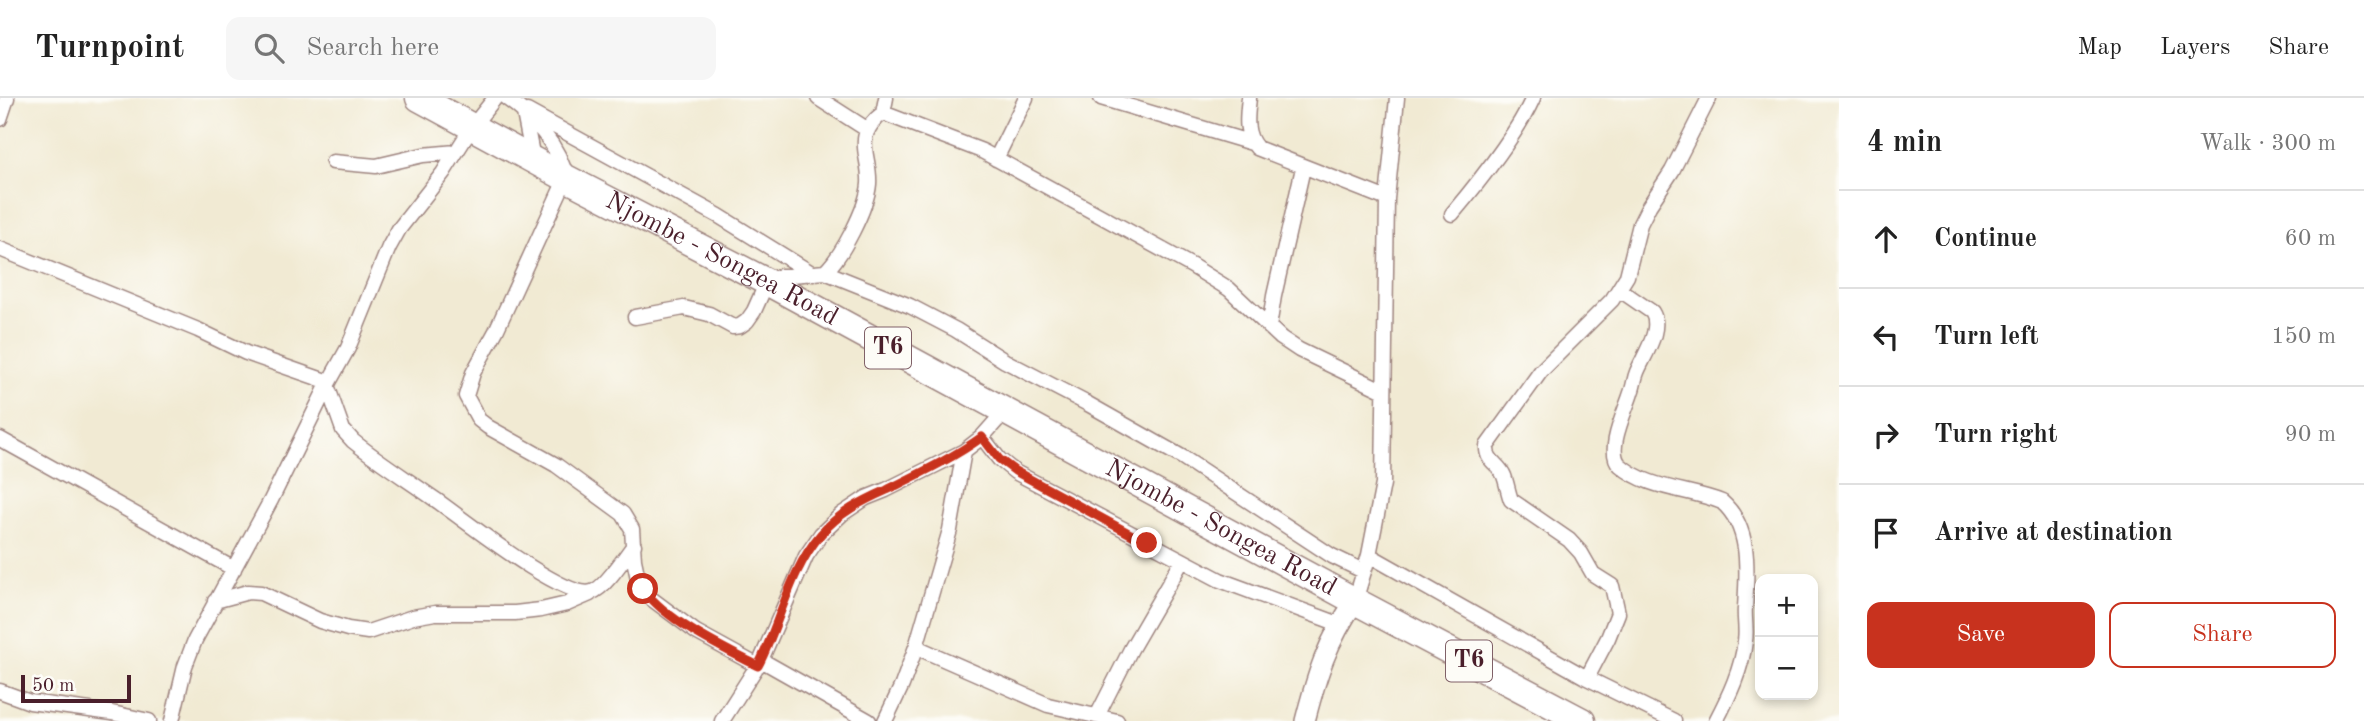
<!DOCTYPE html>
<html lang="en">
<head>
<meta charset="utf-8">
<style>
  :root { --surface:#fff; --page:#f6f6f6; --text:#222; --muted:#767676; --line:#e0e0e0; --accent:#c8321e }
  body { margin:0; font-family:"Old Standard TT",serif; background:var(--page); color:var(--text) }
  .controls { position:absolute; right:21px; bottom:21px; display:grid; overflow:hidden; border-radius:14px; box-shadow:0 4px 10px #0003 }
  .controls button { width:63px; height:63px; display:grid; place-items:center; padding:0; border:0; border-bottom:2px solid var(--line); background:var(--surface); color:var(--text); font:35px sans-serif }
  .scale { position:absolute; left:21px; bottom:18px; width:110px; box-sizing:border-box; padding-left:7px; border:4px solid #4a1f2b; border-top:0; font-size:19px; line-height:24px; white-space:nowrap; color:#4a1f2b; -webkit-text-stroke:5px #fdfcf7; paint-order:stroke }
  .stop { position:absolute; width:21px; height:21px; margin:-16px; border:5px solid #c8321e; border-radius:50%; background:#fff }
  .stop.end { background:#c8321e; border-color:#fff; box-shadow:0 2px 7px #0008 }
  .list { margin:0; padding:0; list-style:none }
  h2 { display:flex; justify-content:space-between; align-items:center; height:91px; margin:0; padding:0 28px; font-size:30px }
  h2 small { font-size:23px; font-weight:400; color:var(--muted) }
  .list li { display:grid; grid-template-columns:46px 1fr auto; gap:21px; align-items:center; box-sizing:border-box; height:98px; padding:0 28px; border-top:2px solid var(--line) }
  .list b { display:block; font-size:26px; white-space:nowrap }
  .list em { font-size:23px; font-style:normal; color:var(--muted) }
  .actions { display:flex; gap:14px; padding:21px 28px }
  .actions a { flex:1; padding:16px 0; border:2px solid var(--accent); border-radius:14px; text-align:center; font-size:24px; color:var(--accent) }
  .actions .main { background:var(--accent); color:#fff }
  .icon { flex:none; width:38px; height:38px; fill:none; stroke:currentColor; stroke-width:2; stroke-linecap:round; stroke-linejoin:round }
  .map { position:relative; flex:none; width:1839px; height:623px; overflow:hidden }
  header { display:flex; align-items:center; gap:42px; box-sizing:border-box; height:98px; padding:0 35px; background:var(--surface); border-bottom:2px solid var(--line) }
  header strong { font-size:33px }
  nav { display:flex; gap:38px; margin-inline-start:auto; font-size:24px }
  .search { width:490px; height:63px; background:var(--page); display:flex; align-items:center; gap:18px; box-sizing:border-box; padding:0 24px; border-radius:14px; color:var(--muted); font-size:26px }
  main { display:flex }
  aside { flex:1; background:var(--surface) }
  .map>svg:first-child { display:block }
</style>
</head>
<body>
<header>
<strong>Turnpoint</strong>
<div class="search"><svg class="icon" aria-label="search" viewBox="0 0 24 24"><circle cx="10" cy="10" r="6"/><path d="M15 15l6 6"/></svg>Search here</div>
<nav><a>Map</a><a>Layers</a><a>Share</a></nav>
</header>
<main>
<div class="map">
<svg width="1839" height="623" viewBox="0 0 1839 623">
  <rect width="100%" height="100%" fill="#fdfcf7"/>
  <filter id="ink" filterUnits="userSpaceOnUse"><feTurbulence type="fractalNoise" baseFrequency=".0143" numOctaves="2"/><feDisplacementMap in="SourceGraphic" scale="14" xChannelSelector="R" yChannelSelector="G"/><feConvolveMatrix kernelMatrix="1 2 1 2 8 2 1 2 1" color-interpolation-filters="sRGB"/></filter>
  <filter id="wash" filterUnits="userSpaceOnUse"><feTurbulence type="fractalNoise" baseFrequency=".00686" numOctaves="4" result="noise"/><feDisplacementMap in="SourceGraphic" scale="28" xChannelSelector="R" yChannelSelector="G"/><feGaussianBlur stdDeviation="1.57" result="paint"/><feColorMatrix in="noise" values="0 0 0 0 0 0 0 0 0 0 0 0 0 0 0 0 0 1.4 0 .05"/><feComposite in="paint" operator="in"/></filter>
  <g filter="url(#wash)">
    <rect width="100%" height="100%" fill="#f1ead3"/>
  </g>
  <g filter="url(#ink)">
    <g fill="none" stroke-linecap="round" stroke-linejoin="round">
      <!-- street casing -->
      <g stroke="#9e847f" stroke-width="17">
        <path id="street" d="M506,0C532,18 560,48 566,80L496,233L473,275L466,298L479,322L488,329L556,367L623,416L632,431L634,462L639,485L649,499L696,534L758,568
          M818,0L868,32
          M1101,0L1252,45
          M1249,0C1247,18 1244,36 1257,50L1387,101
          M527,13L719,118L813,176
          M524,15L533,61
          M883,15L982,53L1192,168L1229,191L1281,240L1299,252L1384,293
          M0,21L7,0
          M996,61L1026,0
          M333,64L376,68L423,57L456,54
          M1452,116C1478,85 1517,36 1533,0
          M0,151L198,232L246,255L329,284
          M825,174L910,208L956,232L1005,263L1088,306L1182,359L1332,458L1363,473
          M1620,192L1652,214C1663,231 1644,257 1637,274C1634,281 1634,288 1631,295C1626,312 1605,353 1620,367C1647,391 1690,391 1722,404C1752,430 1747,475 1745,510C1744,521 1747,532 1745,543C1742,571 1729,598 1716,623
          M635,219L684,210L709,216L733,229L740,228L747,223L754,213L767,184L781,178L825,174C842,158 867,110 869,86C871,57 851,39 883,15L886,0
          M1269,229L1274,198L1303,70
          M327,287L343,332L353,343C379,364 408,382 436,402C462,420 564,502 592,494C605,490 625,459 634,447
          M982,339L999,361L1015,374L1220,482L1339,526
          M0,341L234,471
          M1369,457L1587,580L1674,623
          M215,503L248,494L261,495L320,523L348,531L368,534L413,519L435,515H515L541,512L567,506L590,496
          M1355,503L1369,457L1383,386L1387,101L1397,0
          M916,549L1048,607L1117,623
          M761,562L869,623
          M1587,580L1608,540L1618,515L1612,488L1593,476L1581,455L1569,442L1511,402C1508,394 1507,386 1504,378C1499,365 1486,364 1487,348L1541,273L1612,202L1627,178L1640,126L1649,108L1672,73L1709,0
          M0,593L30,604L112,615L149,623
          M1097,618L1131,551L1182,463
          M172,623L185,568L195,542L271,402L329,284L348,250L389,149L399,131L443,75L472,29L495,0
          M722,623L761,562L806,458L821,436L842,416L866,400L886,392L964,353L982,339L1005,313
          M885,623L902,587L916,549L950,432L964,353"/>
      </g>
      <!-- secondary casing -->
      <g stroke="#9e847f" stroke-width="22">
        <path id="secondary" d="M1305,623C1317,576 1327,544 1355,503"/>
      </g>
      <!-- highway casing -->
      <g stroke="#9e847f" stroke-width="29">
        <g id="highway">
          <path id="s1" d="M419,0L566,80L767,184L1355,503L1582,623"/>
        </g>
      </g>
      <!-- street -->
      <use href="#street" stroke="#fff" stroke-width="14"/>
      <!-- secondary -->
      <use href="#secondary" stroke="#fff" stroke-width="19"/>
      <!-- highway -->
      <use href="#highway" stroke="#fff" stroke-width="26"/>
    </g>
  </g>
  <g fill="none" stroke-linecap="round" stroke-linejoin="round" filter="url(#ink)">
    <!-- route -->
    <path stroke="#c8321e" stroke-width="9" d="M643,491C668,524 721,549 758,568C780,526 789,473 821,436C839,415 862,403 887,392C919,376 953,360 982,339L999,361L1015,373L1147,445"/>
  </g>
  <g text-anchor="middle" dominant-baseline="central" stroke-width="5" stroke-linejoin="round" paint-order="stroke">
    <!-- shield labels -->
    <g fill="#fdfcf7" stroke="#806168" stroke-width="2">
      <rect x="865" y="229.5" width="46" height="41" rx="5"/>
      <rect x="1446" y="542.5" width="46" height="41" rx="5"/>
    </g>
    <g font-size="24" font-weight="bold" fill="#4a1f2b">
      <text x="888" y="250">T6</text>
      <text x="1469" y="563">T6</text>
    </g>
    <!-- street labels -->
    <g font-size="26" fill="#4a1f2b" stroke="#fdfcf7">
      <text stroke="none"><textPath href="#s1" startOffset="343">Njombe - Songea Road</textPath></text>
      <text stroke="none"><textPath href="#s1" startOffset="910">Njombe - Songea Road</textPath></text>
    </g>
  </g>
</svg>
<div class="controls">
<button>+</button>
<button>−</button>
</div>
<div class="scale">50 m</div>
<div class="stop" style="left:643px;top:491px"></div>
<div class="stop end" style="left:1147px;top:445px"></div>
</div>
<aside>
<h2>4 min<small>Walk · 300 m</small></h2>
<ul class="list">
<li><svg class="icon" aria-label="ahead" viewBox="0 0 24 24"><path d="M12 20V5M6 11l6-6 6 6"/></svg><div><b>Continue</b></div><em>60 m</em></li>
<li><svg class="icon" aria-label="left" viewBox="0 0 24 24"><path d="M17 20v-9H6M10 6l-5 5 5 5"/></svg><div><b>Turn left</b></div><em>150 m</em></li>
<li><svg class="icon" aria-label="right" viewBox="0 0 24 24"><path d="M7 20v-9h11M14 6l5 5-5 5"/></svg><div><b>Turn right</b></div><em>90 m</em></li>
<li><svg class="icon" aria-label="arrive" viewBox="0 0 24 24"><path d="M6 21V4h12l-3 4 3 4H6"/></svg><div><b>Arrive at destination</b></div></li>
</ul>
<div class="actions"><a class="main">Save</a><a>Share</a></div>
</aside>
</main>
</body>
</html>
